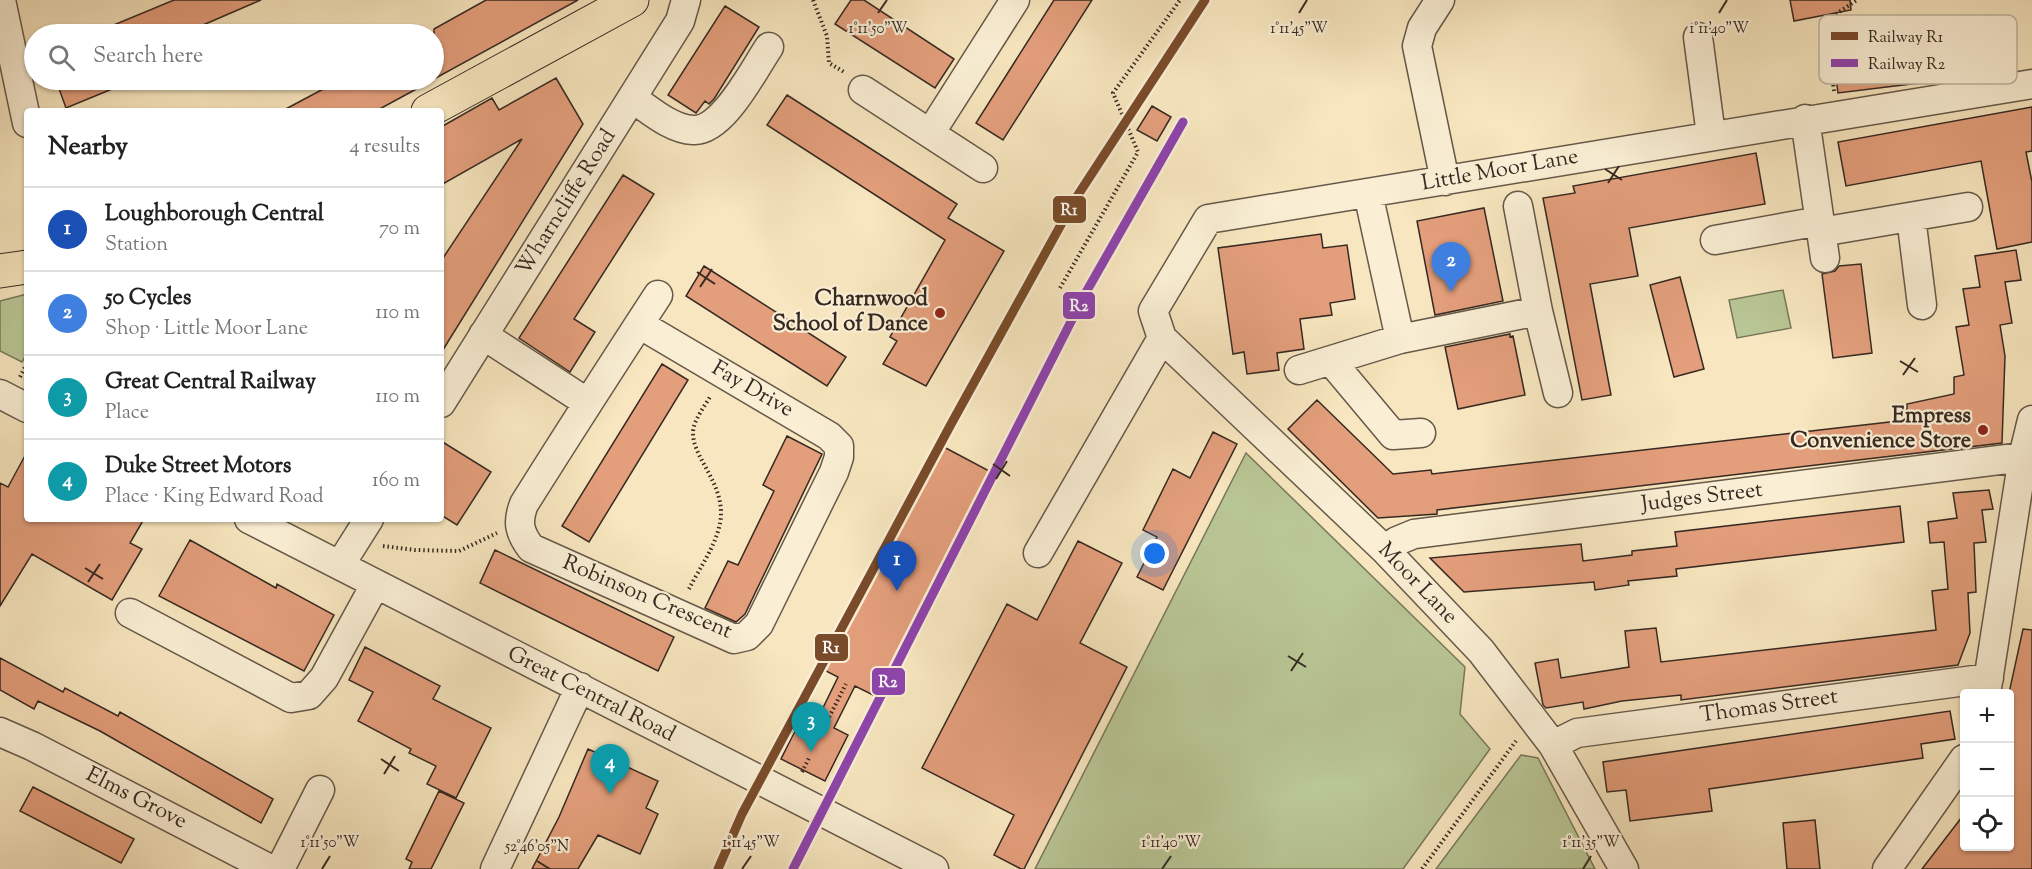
<!DOCTYPE html>
<html lang="en">
<head>
<meta charset="utf-8">
<style>
  :root { --surface:#fff; --page:#f6f6f6; --text:#222; --muted:#767676; --line:#e0e0e0; --accent:#8f2418 }
  body { margin:0; font-family:"Sorts Mill Goudy",serif; background:var(--page); color:var(--text) }
  .controls { position:absolute; right:18px; bottom:18px; display:grid; overflow:hidden; border-radius:6px; box-shadow:0 2px 4px #0004 }
  .controls button { width:54px; height:54px; display:grid; place-items:center; padding:0; border:0; border-bottom:2px solid var(--line); background:var(--surface); color:var(--text); font:30px sans-serif }
  .you { position:absolute; left:1155px; top:554px; width:21px; height:21px; margin:-15px; border:4px solid #fff; border-radius:50%; background:#1a73e8; box-shadow:0 0 0 9px #1a73e833 }
  .badge { display:grid; place-items:center; width:39px; height:39px; border-radius:50%; background:var(--accent); color:#fff; font-size:20px; font-weight:700 }
  .pin { position:absolute; translate:-50% -50px; filter:drop-shadow(0 2px 3px #0008) }
  .pin::after { content:''; position:absolute; top:32px; width:21px; height:18px; background:inherit; clip-path:polygon(0 0,100% 0,50% 100%) }
  .list { margin:0; padding:0; list-style:none }
  h2 { display:flex; justify-content:space-between; align-items:center; height:78px; margin:0; padding:0 24px; font-size:26px }
  h2 small { font-size:20px; font-weight:400; color:var(--muted) }
  .list li { display:grid; grid-template-columns:39px 1fr auto; gap:18px; align-items:center; box-sizing:border-box; height:84px; padding:0 24px; border-top:2px solid var(--line) }
  .list b { display:block; font-size:22px; white-space:nowrap }
  .list p { margin:0; font-size:20px; white-space:nowrap; color:var(--muted) }
  .list em { font-size:20px; font-style:normal; color:var(--muted) }
  .icon { flex:none; width:33px; height:33px; fill:none; stroke:currentColor; stroke-width:2; stroke-linecap:round; stroke-linejoin:round }
  .map { position:relative; flex:none; width:2032px; height:869px; overflow:hidden }
  .search { position:absolute; background:var(--surface); box-shadow:0 2px 4px #0004; left:24px; top:24px; width:420px; height:66px; display:flex; align-items:center; gap:15px; box-sizing:border-box; padding:0 21px; border-radius:33px; color:var(--muted); font-size:22px }
  .panel { position:absolute; background:var(--surface); box-shadow:0 2px 4px #0004; left:24px; top:108px; width:420px; height:414px; border-radius:6px }
  .map>svg:first-child { display:block }
</style>
</head>
<body>
<div class="map">
<svg width="2032" height="869" viewBox="0 0 2032 869">
  <rect width="100%" height="100%" fill="#f7e6bf"/>
  <filter id="stains"><feTurbulence type="fractalNoise" baseFrequency=".00333" numOctaves="4"/><feColorMatrix values="0 0 0 0 .2 0 0 0 0 .09 0 0 0 0 .02 0 0 0 .5 -.17"/></filter>
  <radialGradient id="worn" r=".72"><stop offset=".6" stop-color="#630" stop-opacity="0"/><stop offset="1" stop-color="#630" stop-opacity=".3"/></radialGradient>
  <!-- green -->
  <path fill="#b9c695" stroke="#78785c" stroke-width="1.5" d="M1783,290L1791,328L1737,338L1729,300Z
    M27,294V354L22,362L0,351V301Z
    M1246,453L1465,667L1460,714L1490,749L1403,869H1035Z
    M1521,755L1538,758L1595,869H1436Z"/>
  <!-- building -->
  <path fill="#e39e7b" stroke="#362922" stroke-width="1.5" d="M174,0H261L203,25L207,34H92Z
    M486,0H578L434,79V29Z
    M851,0H864L954,59L935,88L835,24Z
    M1054,0H1092L1003,140L976,123Z
    M1790,0H1850L1851,10L1794,21Z
    M725,6L759,27L714,99L709,104L705,101L696,113L668,95Z
    M1979,29L1985,75L1838,93L1832,48Z
    M556,78L583,124L441,353V261L522,139L441,185V127L492,98L499,110Z
    M56,80H134L66,108Z
    M340,80H433L376,111H282Z
    M787,95L957,204L948,218L1004,251L926,386L883,364L897,341L890,337L945,240L767,125Z
    M1152,106L1171,117L1157,141L1137,130Z
    M2032,107V151L2026,152L2032,182V242L1997,249L1981,161L1846,186L1838,142Z
    M1756,153L1765,204L1629,228L1638,276L1590,284L1611,395L1582,400L1543,198L1575,193L1573,186Z
    M623,175L654,194L574,319L595,332L570,372L519,338Z
    M1484,208L1503,301L1435,315L1417,221Z
    M1321,234L1323,248L1347,245L1355,299L1330,303L1332,315L1300,319L1304,349L1277,353L1279,370L1247,374L1244,352L1233,354L1218,248Z
    M2016,250L2021,280L2005,282L2012,323L2000,325L2005,356L2002,443L1437,510V514L1378,518L1288,429L1317,400L1393,474L1431,470L1432,474L1907,420V404L1954,394V377L1964,375L1956,327L1969,325L1963,289L1980,287L1975,256Z
    M1861,264L1872,353L1833,358L1822,274L1835,271L1839,266Z
    M704,266L846,357L827,386L686,296Z
    M1680,277L1704,369L1674,377L1650,285Z
    M1510,334V337L1513,336L1525,395L1458,409L1445,347Z
    M662,364L688,380L589,542L562,526Z
    M1213,432L1237,444L1163,590L1137,577L1157,537L1143,530L1173,469L1190,478Z
    M787,436L822,454L745,614L736,622L705,608L728,561L738,565L774,491L763,485Z
    M441,441L491,472L457,525L441,515Z
    M942,446L993,473L875,696L855,686L834,728L848,735L825,781L781,759L804,713L817,720L838,677L824,670Z
    M27,452V519H144L130,543L142,549L112,600L32,554L0,606V483L8,487Z
    M1989,490L1993,509L1982,510L1986,542L1974,543L1976,592L1968,593L1970,633L1958,665L1681,700V695L1622,701L1584,709L1583,702L1546,708L1543,705L1535,663L1558,659L1561,678L1629,667L1625,631L1656,628L1661,662L1936,630L1932,591L1948,589L1944,542L1930,543L1928,522L1957,518L1953,493Z
    M1900,506L1904,542L1676,569L1677,576L1628,581L1629,585L1595,590L1594,582L1464,592L1430,558L1581,544L1583,561L1632,555V551L1677,546L1675,532Z
    M190,540L276,588L277,584L334,615L304,671L159,596Z
    M1078,541L1122,563L1080,643L1127,667L1024,869H1021L994,855L1014,815L922,768L1007,604L1037,620Z
    M495,550L674,637L658,671L480,583Z
    M2023,629L2032,630V869H1922L1965,813V846H2010L2009,693Z
    M365,647L440,686L433,699L491,728L456,798L427,784L436,766L409,753L411,749L358,721L373,692L349,680Z
    M0,658L63,692L65,688L118,716L120,712L273,799L261,823L100,731L38,701L34,709L0,690Z
    M1950,711L1955,739L1921,744L1923,758L1709,789L1712,811L1630,821L1626,790L1607,792L1603,762Z
    M588,749L658,781L646,808L658,814L640,854L598,835L578,869H532L559,817Z
    M33,787L134,839L121,863L20,811Z
    M439,791L464,803L431,869H409L412,862L406,859Z
    M1815,820L1820,869H1787L1783,823Z"/>
  <g fill="none" stroke-linecap="round" stroke-linejoin="round">
    <!-- minor casing -->
    <g stroke="#665849" stroke-width="31">
      <path id="minor" d="M1,0L27,123
        M1440,0L1422,28L1417,46L1445,181
        M1698,37L1711,135
        M863,90L983,168
        M632,98C650,110 671,129 693,130C723,132 754,69 769,47
        M1805,119L1825,258
        M931,132L1015,0
        M1368,193L1400,339L1538,311L1518,206
        M1911,217L1922,305
        M1821,232L1968,207
        M1715,240L1820,221
        M1538,311L1558,393
        M639,324L829,436L839,446V457L834,472L759,624L747,636L734,639L531,548C519,532 517,522 524,504C568,434 613,364 658,295
        M483,335L588,403
        M1331,361L1393,435L1421,433
        M1299,370L1400,339
        M0,394L27,408
        M441,403L680,21L686,0
        M249,519L934,869
        M1385,550L1397,541L1414,534L2023,457
        M1038,553L1162,338
        M340,565L369,519
        M130,613L291,698L309,695L324,678L375,585
        M1986,694L2023,457L2032,420
        M0,732L32,746L270,869
        M1553,745L1577,733L1989,678
        M280,869L320,790
        M495,869L580,687
        M1624,869L1553,745L1481,651L1385,550L1162,338L1153,311L1208,219L2032,84
        M1887,869L1964,759"/>
    </g>
    <!-- major casing -->
    <g stroke="#362922" stroke-width="35">
      <path id="major" d="M428,111L632,0
        M0,271L27,267"/>
    </g>
    <!-- path -->
    <path stroke="#362922" stroke-width="4" stroke-dasharray="1.5 3" stroke-linecap="butt" d="M813,0L827,36L829,63L844,72
      M1834,91L1826,27L1833,16L1857,0
      M1060,288L1138,152L1113,93L1180,0
      M20,377L27,363
      M383,546L415,550L459,551L497,533
      M689,589C700,567 721,539 721,513C721,480 692,456 693,432C694,419 705,406 711,395
      M825,725L846,684
      M802,772L810,756
      M1422,869L1516,741"/>
    <!-- minor -->
    <use href="#minor" stroke="#faefd5" stroke-width="28"/>
    <!-- major -->
    <use href="#major" stroke="#f7e6bf" stroke-width="33"/>
    <!-- rail-1 casing -->
    <g stroke="#faefd5" stroke-width="14">
      <path id="rail-1" d="M718,869L742,814L950,426L1074,201L1205,0"/>
    </g>
    <!-- rail-2 casing -->
    <g stroke="#faefd5" stroke-width="14">
      <path id="rail-2" d="M793,869L1085,294L1183,122"/>
    </g>
    <!-- rail-1 -->
    <use href="#rail-1" stroke="#7a4b2a" stroke-width="9"/>
    <!-- rail-2 -->
    <use href="#rail-2" stroke="#8e44ad" stroke-width="9"/>
  </g>
  <!-- ticks -->
  <path fill="none" stroke="#362922" stroke-width="2" d="M878,13L887,0M1299,13L1307,0M1719,13L1727,0M1605,169L1622,180M1608,183L1619,166M697,272L715,284M700,287L712,269M1900,361L1918,372M1903,375L1915,358M993,464L1010,476M996,479L1007,461M85,568L103,579M88,582L100,564M1288,656L1306,667M1291,671L1303,653M381,759L399,771M384,774L395,756M537,861L550,869M322,869L330,856M742,869L751,856M1162,869L1171,856M1583,869L1591,856"/>
  <!-- markers -->
  <g fill="#8f2418" stroke="#faefd5" stroke-width="2">
    <circle cx="940" cy="313" r="6"/>
    <circle cx="1983" cy="430" r="6"/>
  </g>
  <g text-anchor="middle" dominant-baseline="central" stroke-width="4.5" stroke-linejoin="round" paint-order="stroke">
    <!-- street labels -->
    <g font-size="22" fill="#362922" stroke="#faefd5">
      <text transform="translate(1500 171) rotate(-10)">Little Moor Lane</text>
      <text transform="translate(567 203) rotate(-58)">Wharncliffe Road</text>
      <text transform="translate(752 390) rotate(30)">Fay Drive</text>
      <text transform="translate(1702 498) rotate(-7)">Judges Street</text>
      <text transform="translate(1417 584) rotate(46)">Moor Lane</text>
      <text transform="translate(647 598) rotate(23)">Robinson Crescent</text>
      <text transform="translate(591 695) rotate(27)">Great Central Road</text>
      <text transform="translate(1769 707) rotate(-8)">Thomas Street</text>
      <text transform="translate(136 799) rotate(27)">Elms Grove</text>
    </g>
    <!-- poi labels -->
    <g font-size="22" font-weight="bold" fill="#362922" stroke="#faefd5" text-anchor="end">
      <text x="928" y="300">Charnwood<tspan x="928" dy="25">School of Dance</tspan></text>
      <text x="1971" y="417">Empress<tspan x="1971" dy="25">Convenience Store</tspan></text>
    </g>
  </g>
  <!-- legend -->
  <rect x="1819" y="15" width="198" height="69" rx="9" fill="#faefd5" stroke="#bfb49f" stroke-width="1.5"/>
  <rect x="1831" y="32" width="27" height="8" fill="#7a4b2a"/>
  <rect x="1831" y="59" width="27" height="8" fill="#8e44ad"/>
  <g font-size="16" fill="#362922">
    <text x="1868" y="42">Railway R1</text>
    <text x="1868" y="69">Railway R2</text>
  </g>
  <g font-size="15" text-anchor="middle" fill="#362922" stroke="#faefd5" stroke-width="4.5" stroke-linejoin="round" paint-order="stroke">
    <text x="878" y="33">1°11'50"W</text>
    <text x="1299" y="33">1°11'45"W</text>
    <text x="1719" y="33">1°11'40"W</text>
    <text x="330" y="847">1°11'50"W</text>
    <text x="751" y="847">1°11'45"W</text>
    <text x="1171" y="847">1°11'40"W</text>
    <text x="1591" y="847">1°11'35"W</text>
    <text x="537" y="851">52°46'05"N</text>
  </g>
  <g stroke="#faefd5" stroke-width="2">
    <rect x="1052" y="195" width="35" height="29" rx="6" fill="#7a4b2a"/>
    <rect x="1062" y="291" width="34" height="29" rx="6" fill="#8e44ad"/>
    <rect x="814" y="633" width="35" height="29" rx="6" fill="#7a4b2a"/>
    <rect x="871" y="667" width="35" height="29" rx="6" fill="#8e44ad"/>
  </g>
  <g font-size="16" text-anchor="middle" font-weight="bold" fill="#fff">
    <text x="1069" y="215">R1</text>
    <text x="1079" y="311">R2</text>
    <text x="831" y="653">R1</text>
    <text x="888" y="687">R2</text>
  </g>
  <rect width="100%" height="100%" filter="url(#stains)"/>
  <rect width="100%" height="100%" fill="url(#worn)"/>
</svg>
<div class="controls">
<button>+</button>
<button>−</button>
<button><svg class="icon" aria-label="locate" viewBox="0 0 24 24"><circle cx="12" cy="12" r="6"/><path d="M12 2v4M12 18v4M2 12h4M18 12h4"/></svg></button>
</div>
<div class="you"></div>
<div class="pin badge" style="left:897px;top:591px;background:#1a4fb4">1</div>
<div class="pin badge" style="left:1451px;top:292px;background:#3f7fe0">2</div>
<div class="pin badge" style="left:811px;top:752px;background:#0f9aa8">3</div>
<div class="pin badge" style="left:610px;top:794px;background:#0f9aa8">4</div>
<div class="search"><svg class="icon" aria-label="search" viewBox="0 0 24 24"><circle cx="10" cy="10" r="6"/><path d="M15 15l6 6"/></svg>Search here</div>
<section class="panel">
<h2>Nearby<small>4 results</small></h2>
<ul class="list">
<li><span class="badge" style="background:#1a4fb4">1</span><div><b>Loughborough Central</b><p>Station</p></div><em>70 m</em></li>
<li><span class="badge" style="background:#3f7fe0">2</span><div><b>50 Cycles</b><p>Shop · Little Moor Lane</p></div><em>110 m</em></li>
<li><span class="badge" style="background:#0f9aa8">3</span><div><b>Great Central Railway</b><p>Place</p></div><em>110 m</em></li>
<li><span class="badge" style="background:#0f9aa8">4</span><div><b>Duke Street Motors</b><p>Place · King Edward Road</p></div><em>160 m</em></li>
</ul>
</section>
</div>
</body>
</html>
